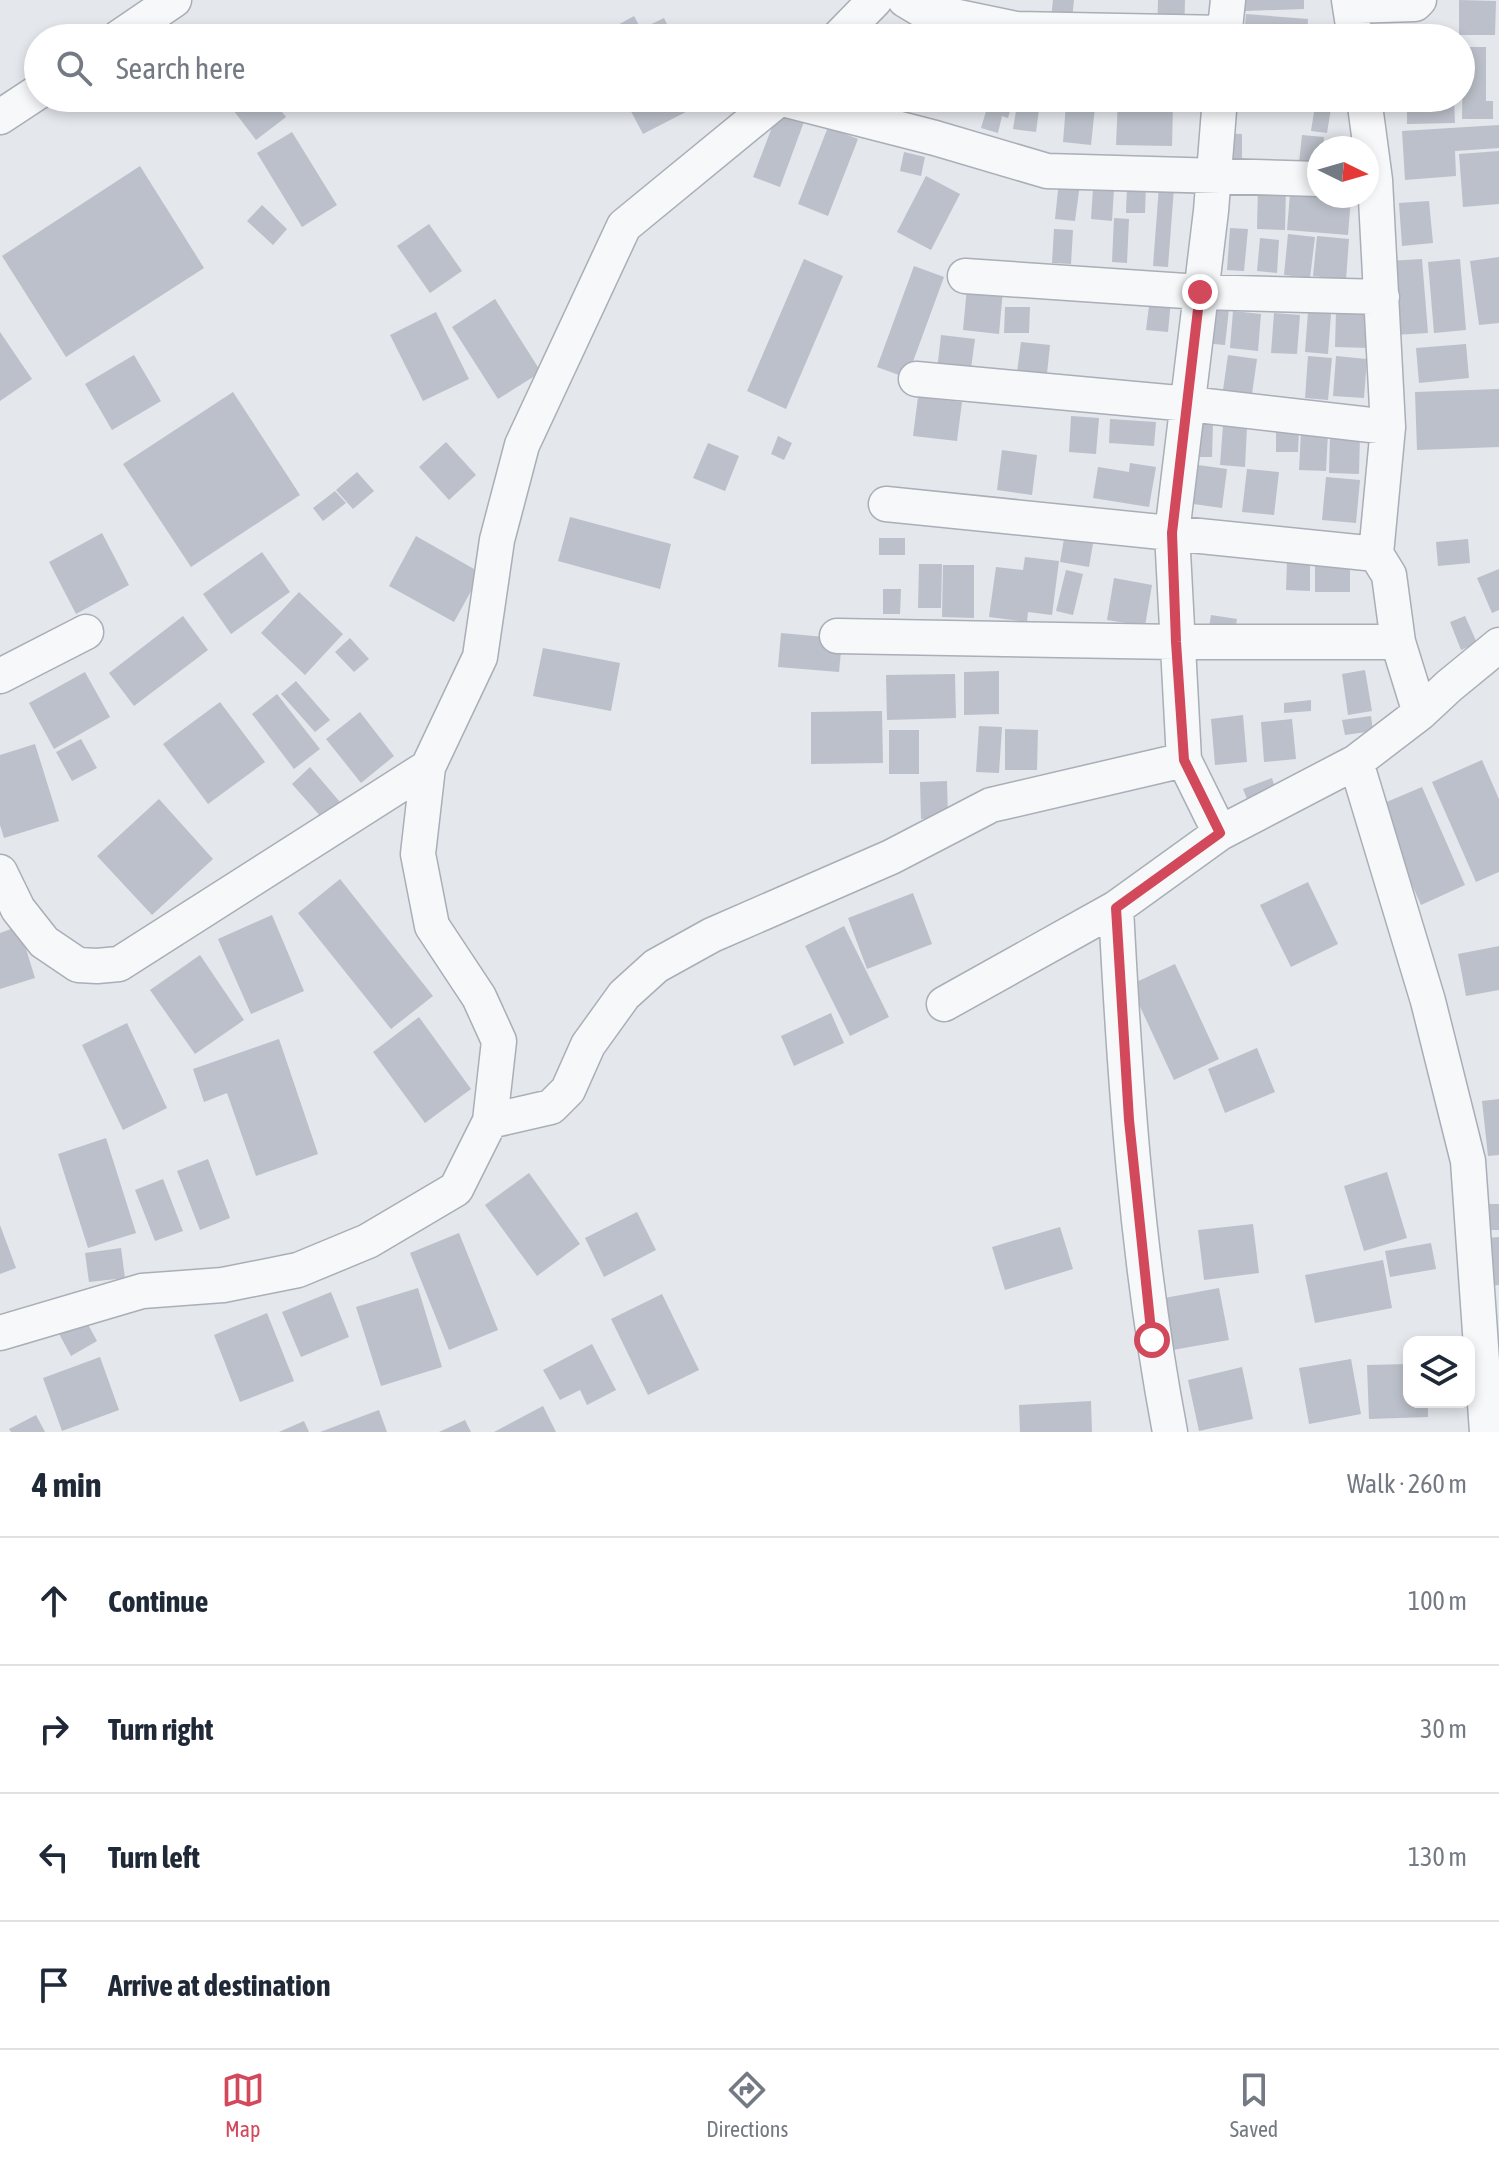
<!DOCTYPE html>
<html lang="en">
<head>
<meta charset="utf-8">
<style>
  :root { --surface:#fff; --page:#f2f2f3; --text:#1f2937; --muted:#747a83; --line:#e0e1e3; --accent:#d1495b }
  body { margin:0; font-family:"Asap Condensed",sans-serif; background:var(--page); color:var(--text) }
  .controls { position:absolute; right:24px; bottom:24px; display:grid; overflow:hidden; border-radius:16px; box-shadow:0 4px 12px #0003 }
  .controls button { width:72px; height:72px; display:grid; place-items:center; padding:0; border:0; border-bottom:2px solid var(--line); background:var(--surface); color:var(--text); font:40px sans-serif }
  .compass { position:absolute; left:1307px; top:136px; width:72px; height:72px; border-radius:50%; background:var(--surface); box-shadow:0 4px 12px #0003; rotate:95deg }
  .stop { position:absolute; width:24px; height:24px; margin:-18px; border:6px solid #d1495b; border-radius:50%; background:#fff }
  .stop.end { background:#d1495b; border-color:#fff; box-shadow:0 2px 8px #0008 }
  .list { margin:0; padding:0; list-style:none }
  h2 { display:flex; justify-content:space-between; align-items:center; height:104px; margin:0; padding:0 32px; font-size:34px }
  h2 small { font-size:26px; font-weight:400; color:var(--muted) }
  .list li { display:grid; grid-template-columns:52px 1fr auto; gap:24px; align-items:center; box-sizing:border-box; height:128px; padding:0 32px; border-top:2px solid var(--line) }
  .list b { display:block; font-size:30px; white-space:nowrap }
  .list em { font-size:26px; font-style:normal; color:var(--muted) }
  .icon { flex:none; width:44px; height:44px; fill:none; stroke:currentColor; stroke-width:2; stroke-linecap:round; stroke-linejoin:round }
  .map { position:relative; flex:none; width:1499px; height:1432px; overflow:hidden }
  .search { position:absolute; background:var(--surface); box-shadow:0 4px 12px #0003; left:24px; right:24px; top:24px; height:88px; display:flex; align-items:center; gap:20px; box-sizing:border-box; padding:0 28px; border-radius:44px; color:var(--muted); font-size:30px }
  .sheet { height:616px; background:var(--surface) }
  nav { display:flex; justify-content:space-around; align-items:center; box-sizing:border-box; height:112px; border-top:2px solid var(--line); background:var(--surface); font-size:22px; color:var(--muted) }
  nav a { display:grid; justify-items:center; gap:4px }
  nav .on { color:var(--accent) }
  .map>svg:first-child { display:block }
</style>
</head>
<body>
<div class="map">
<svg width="1499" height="1432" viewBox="0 0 1499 1432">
  <rect width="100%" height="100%" fill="#e4e7ec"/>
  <!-- building -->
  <path fill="#bbc0ca" d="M1053,0H1074L1071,29L1050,27Z
    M1158,0H1185L1184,38H1157Z
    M1245,0H1304V9L1245,11Z
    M1459,0L1496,1L1495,35H1459Z
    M1246,14L1308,19L1307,38H1244Z
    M634,16L641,29L664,18L674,38H622L616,26Z
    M572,28L575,38H539V37Z
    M1463,47H1486V101H1493V119H1462Z
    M224,98H271L286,117L256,140Z
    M624,98H705L707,101L643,134Z
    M867,98H905L901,112L866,104Z
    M990,98L1013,100L1008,118L1002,116L998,133L981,128Z
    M1118,98H1147V102L1173,103L1172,146L1116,145Z
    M1239,98H1302L1301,112L1239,108Z
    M1407,98L1454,99L1455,123L1407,124Z
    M1018,99L1040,102L1036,132L1013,129Z
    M1066,104L1095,107L1091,145L1063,142Z
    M1315,106L1331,108L1327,133L1311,131Z
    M779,109L805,119L780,187L753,177Z
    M1499,125V148L1455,151L1456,176L1405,180L1402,131Z
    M828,127L858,139L828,216L798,204Z
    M292,132L337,205L302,227L257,153Z
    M1221,133L1242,134V161L1221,160Z
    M1302,135L1324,137L1323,148H1319V165L1299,163Z
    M1499,151V204L1463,207L1459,154Z
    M904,152L925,157L921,176L900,171Z
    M140,166L204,268L66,357L2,256Z
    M926,176L960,194L931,250L897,232Z
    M1059,181L1080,184L1075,221L1055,219Z
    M1127,184L1146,185L1145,213H1126Z
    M1159,186L1174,188L1168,267L1153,266Z
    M1258,186L1286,187L1285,230L1257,229Z
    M1093,188L1114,189L1112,221L1091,219Z
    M1290,194L1351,198L1348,235L1287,230Z
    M1429,201L1433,243L1402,246L1399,203Z
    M262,205L287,229L273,245L247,221Z
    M1114,218L1129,219L1127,263L1112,262Z
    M429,224L462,271L430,293L397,246Z
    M1230,228L1248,229L1244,271L1227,270Z
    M1054,229L1073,230L1071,264L1052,263Z
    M1288,234L1315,237L1310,278L1284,275Z
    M1317,236L1349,239L1346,280L1313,276Z
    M1260,238L1279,240L1277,273L1257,271Z
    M1499,257V323L1479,325L1470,261Z
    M804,259L843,276L786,409L747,391Z
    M1422,259L1428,333L1394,335L1388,261Z
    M1460,259L1466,330L1434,333L1428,262Z
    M914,266L944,277L907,378L877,367Z
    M967,287L1003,290L999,334L963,330Z
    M1150,298L1171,300L1168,332L1146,330Z
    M495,299L541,372L498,399L452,327Z
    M1005,307H1030L1029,333H1004Z
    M1205,307L1229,309L1225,345L1202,343Z
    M1233,311L1261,314L1258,351L1230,348Z
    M1336,311L1370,312L1369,348L1335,347Z
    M436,312L469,379L423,401L390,335Z
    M1308,312L1331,314L1328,354L1305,352Z
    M1274,313L1300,315L1297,354L1271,353Z
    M0,332L32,379L0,401Z
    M941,335L975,339L970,376L937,371Z
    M1021,342L1050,345L1046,383L1016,380Z
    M1466,344L1469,378L1419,383L1416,348Z
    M134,355L161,401L112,430L85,384Z
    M1228,355L1257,359L1251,401L1222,397Z
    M1308,356L1332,358L1328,400L1305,398Z
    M1336,356L1367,359L1364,398L1333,396Z
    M1499,389V447L1417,450L1415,392Z
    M233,392L300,495L191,567L123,464Z
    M918,397L962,402L957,441L913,436Z
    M1071,416L1099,418L1096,454L1069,452Z
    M1110,419L1156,422L1154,446L1109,443Z
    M1200,423H1213L1212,457H1199Z
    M1223,425L1247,427L1245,467L1220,465Z
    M1276,429L1299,430L1298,452H1276Z
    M1301,431L1328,433L1326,471L1299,470Z
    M1330,435L1360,436L1359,474L1329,473Z
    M778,436L792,443L784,460L771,454Z
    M446,442L476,475L449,500L419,467Z
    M708,443L739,456L725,491L693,478Z
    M1002,450L1037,455L1032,495L997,490Z
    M1130,463L1156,467L1149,507L1093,498L1098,467L1129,472Z
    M1191,464L1227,469L1222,508L1186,503Z
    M1247,469L1279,472L1274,515L1242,512Z
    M357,472L374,491L353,509L336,490Z
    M1326,477L1360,480L1356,523L1322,520Z
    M335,491L346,503L323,521L313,508Z
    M570,517L671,544L660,589L558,561Z
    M1066,527L1095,532L1089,567L1060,562Z
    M102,533L129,585L76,614L49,562Z
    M416,536L481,573L454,622L389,586Z
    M879,538H905V555H879Z
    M1468,539L1470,563L1438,566L1436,542Z
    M262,552L290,592L231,634L203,594Z
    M1025,557L1059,561L1052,615L1028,612L1027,622L989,617L996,567L1023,570Z
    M1315,559L1350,560V592H1315Z
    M1287,560L1310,561V591L1286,590Z
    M919,564H942L941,608H918Z
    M943,565H974V618L942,617Z
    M1499,569V610L1492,613L1477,578Z
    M1066,570L1083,574L1073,615L1056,611Z
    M1114,578L1152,585L1145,626L1107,620Z
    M883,589H901L900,614H883Z
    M299,592L343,634L305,675L261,633Z
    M1211,615L1237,619L1234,637L1208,633Z
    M183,616L208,650L134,706L109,673Z
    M1465,616L1477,643L1461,650L1450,622Z
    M781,633L825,637L824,649L841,651L839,672L778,667Z
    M350,638L369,659L354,672L335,652Z
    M543,648L620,663L611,711L533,696Z
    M1365,670L1372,711L1348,715L1342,674Z
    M999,671V714L964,715V672Z
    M85,672L110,717L54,749L29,703Z
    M955,674L956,718L887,720L886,675Z
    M296,681L330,720L315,732L281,694Z
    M277,694L320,749L294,769L252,714Z
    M1311,700V711L1284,713V703Z
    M220,702L265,762L208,804L163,744Z
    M882,711L883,763L811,764V712Z
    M360,712L394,756L361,783L326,739Z
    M1243,715L1247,762L1215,765L1211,719Z
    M1371,716L1373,731L1345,735L1342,720Z
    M1292,719L1296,759L1264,762L1261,722Z
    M979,726L1002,727L999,773L976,772Z
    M1005,729L1038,730L1037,770H1005Z
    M889,730H919V774H889Z
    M81,739L97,768L72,781L56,752Z
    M35,744L59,821L4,838L0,825V755Z
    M1482,760L1499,799V872L1476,882L1432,782Z
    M310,767L340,802L322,818L292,784Z
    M1272,778L1277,794L1249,804L1243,789Z
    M947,781L948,817L921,819L920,782Z
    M1422,787L1465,885L1421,905L1377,806Z
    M159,799L213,859L152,915L97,856Z
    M340,879L433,996L391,1029L298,913Z
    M1308,882L1338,944L1291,967L1260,905Z
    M913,893L932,944L867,969L848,918Z
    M272,915L304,991L251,1014L218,939Z
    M19,926L35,978L0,989V933Z
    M844,926L889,1017L850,1036L805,946Z
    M1499,946V990L1466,996L1458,954Z
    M200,955L244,1020L195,1054L150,990Z
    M1175,964L1219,1059L1174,1080L1130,985Z
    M831,1013L844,1043L794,1066L781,1036Z
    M419,1017L471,1089L425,1123L373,1052Z
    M127,1023L167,1108L123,1130L82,1045Z
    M279,1039L318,1154L256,1176L227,1093L204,1102L193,1069Z
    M1257,1048L1275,1092L1225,1113L1208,1069Z
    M1499,1099V1155L1488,1156L1482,1101Z
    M106,1138L136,1233L88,1248L58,1154Z
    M208,1159L230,1218L200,1230L177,1171Z
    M1387,1172L1407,1238L1364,1251L1344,1186Z
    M529,1173L580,1244L537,1276L485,1205Z
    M163,1179L183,1231L155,1241L135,1190Z
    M1489,1204H1499V1230H1488Z
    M637,1212L656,1250L604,1277L585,1238Z
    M1253,1224L1259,1273L1204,1280L1198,1230Z
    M0,1225L16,1268L0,1274Z
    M1060,1227L1073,1269L1005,1290L992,1247Z
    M459,1233L498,1330L449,1350L410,1253Z
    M1499,1237V1285L1491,1286L1487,1238Z
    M1431,1243L1436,1269L1390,1277L1385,1251Z
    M121,1248L125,1278L89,1282L85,1253Z
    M1383,1260L1392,1308L1315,1323L1305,1275Z
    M418,1288L442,1367L381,1386L356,1307Z
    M1219,1288L1229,1340L1167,1351L1159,1299Z
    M331,1292L349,1337L301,1357L282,1312Z
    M662,1294L699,1370L648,1395L611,1319Z
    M267,1313L294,1381L240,1402L214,1335Z
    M84,1317L97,1341L71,1356L58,1332Z
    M592,1344L616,1390L587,1405L580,1390L560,1400L543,1370Z
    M100,1357L119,1410L62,1431L43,1378Z
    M1351,1359L1361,1414L1309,1424L1299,1368Z
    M1409,1364V1402H1428V1417L1369,1419L1367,1365Z
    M1242,1367L1253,1419L1199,1431L1188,1380Z
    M1091,1401L1092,1432H1020L1019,1405Z
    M543,1406L556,1432H494Z
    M379,1410L387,1432H320Z
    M36,1415L45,1432H11L9,1429Z
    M465,1420L471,1432H439Z
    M304,1421L309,1432H279Z"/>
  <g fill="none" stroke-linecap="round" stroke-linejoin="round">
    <!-- minor casing -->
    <g stroke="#a9aeb7" stroke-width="37">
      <path id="minor" d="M905,0L920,9L1016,29L1225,33
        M1349,0L1355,38
        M1350,6L1415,4L1419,0
        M118,38L174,0
        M838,38L875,0
        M1224,38L1228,0
        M779,98L935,138L1047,171L1319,179
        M1220,98L1211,211L1172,533L1184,760L1220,833
        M1364,98L1375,180L1388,427L1376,554L1389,575L1398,642L1420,713
        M0,117L38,92
        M965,276L1200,292L1382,297
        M916,379L1189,404L1388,427
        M886,504L1376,554
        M837,636L1176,642H1398
        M0,676L86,632
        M1356,762L1428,1001L1468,1161L1487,1432
        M0,872L18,909L44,942L78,965L97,966L119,964L428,767
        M1116,908C1125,1084 1137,1259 1170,1432
        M944,1004L1116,908L1220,833L1356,762L1420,713L1449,686L1499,645
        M490,1121L551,1107L568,1090L588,1045L624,995L656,966L712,935L891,857L991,805L1184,760
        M0,1333L142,1291L223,1285L298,1270L368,1241L456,1189L490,1121L499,1041L479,997L432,926L418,854L428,767L480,657L497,540L522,445L624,226L780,98"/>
    </g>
    <!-- minor -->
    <use href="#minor" stroke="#f7f8fa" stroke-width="34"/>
  </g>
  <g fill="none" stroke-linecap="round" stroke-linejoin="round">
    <!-- route -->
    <path stroke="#d1495b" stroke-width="10" d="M1152,1340L1129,1120L1116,908L1220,833L1184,760L1176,642L1172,533L1200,292"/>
  </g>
</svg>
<div class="controls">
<button><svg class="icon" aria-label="layers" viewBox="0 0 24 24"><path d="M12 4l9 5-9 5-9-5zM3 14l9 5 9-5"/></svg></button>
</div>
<svg class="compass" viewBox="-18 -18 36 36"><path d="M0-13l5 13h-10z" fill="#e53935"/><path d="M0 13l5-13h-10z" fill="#747a83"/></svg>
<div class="stop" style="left:1152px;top:1340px"></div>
<div class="stop end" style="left:1200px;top:292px"></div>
<div class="search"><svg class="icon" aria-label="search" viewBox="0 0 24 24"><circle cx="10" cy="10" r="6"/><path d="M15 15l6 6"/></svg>Search here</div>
</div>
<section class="sheet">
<h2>4 min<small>Walk · 260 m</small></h2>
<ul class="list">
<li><svg class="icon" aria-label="ahead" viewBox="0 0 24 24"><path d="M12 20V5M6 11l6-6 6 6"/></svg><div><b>Continue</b></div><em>100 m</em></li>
<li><svg class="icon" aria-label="right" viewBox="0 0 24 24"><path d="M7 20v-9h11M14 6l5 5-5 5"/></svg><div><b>Turn right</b></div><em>30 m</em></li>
<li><svg class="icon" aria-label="left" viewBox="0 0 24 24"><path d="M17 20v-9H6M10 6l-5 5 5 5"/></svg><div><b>Turn left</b></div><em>130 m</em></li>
<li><svg class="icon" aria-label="arrive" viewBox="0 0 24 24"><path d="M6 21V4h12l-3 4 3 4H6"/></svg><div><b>Arrive at destination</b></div></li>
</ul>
</section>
<nav>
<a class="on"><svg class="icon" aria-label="map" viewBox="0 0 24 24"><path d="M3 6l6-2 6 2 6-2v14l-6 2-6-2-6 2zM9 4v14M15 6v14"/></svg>Map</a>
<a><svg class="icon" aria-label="directions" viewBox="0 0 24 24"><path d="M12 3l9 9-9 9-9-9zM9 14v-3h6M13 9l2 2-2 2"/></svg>Directions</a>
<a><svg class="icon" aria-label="saved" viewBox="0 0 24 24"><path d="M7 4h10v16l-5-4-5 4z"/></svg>Saved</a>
</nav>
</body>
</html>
